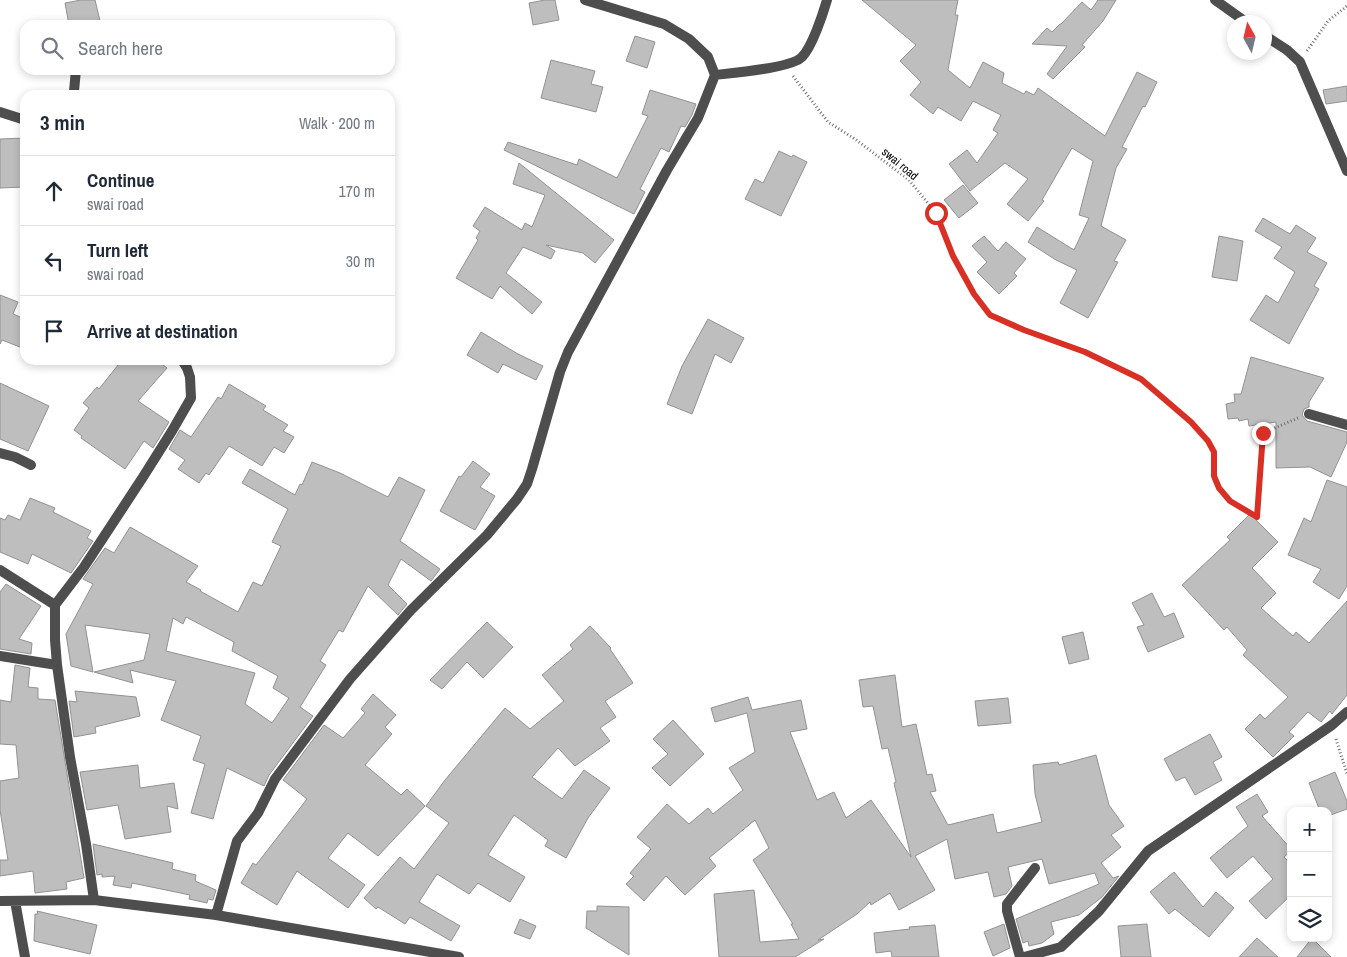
<!DOCTYPE html>
<html lang="en">
<head>
<meta charset="utf-8">
<style>
  :root { --surface:#fff; --page:#f2f2f3; --text:#1f2937; --muted:#747a83; --line:#e0e1e3 }
  body { margin:0; font-family:"Archivo Narrow",sans-serif; background:var(--page); color:var(--text) }
  .controls { position:absolute; right:15px; bottom:15px; display:grid; overflow:hidden; border-radius:10px; box-shadow:0 2px 8px #0003 }
  .controls button { width:45px; height:45px; display:grid; place-items:center; padding:0; border:0; border-bottom:1px solid var(--line); background:var(--surface); color:var(--text); font:25px sans-serif }
  .compass { position:absolute; left:1227px; top:15px; width:45px; height:45px; border-radius:50%; background:var(--surface); box-shadow:0 2px 8px #0003; rotate:352deg }
  .stop { position:absolute; width:15px; height:15px; margin:-11px; border:4px solid #d93025; border-radius:50%; background:#fff }
  .stop.end { background:#d93025; border-color:#fff; box-shadow:0 1px 5px #0008 }
  .list { margin:0; padding:0; list-style:none }
  h2 { display:flex; justify-content:space-between; align-items:center; height:65px; margin:0; padding:0 20px; font-size:21px }
  h2 small { font-size:16px; font-weight:400; color:var(--muted) }
  .list li { display:grid; grid-template-columns:32px 1fr auto; gap:15px; align-items:center; box-sizing:border-box; height:70px; padding:0 20px; border-top:1px solid var(--line) }
  .list b { display:block; font-size:19px; white-space:nowrap }
  .list p { margin:0; font-size:16px; white-space:nowrap; color:var(--muted) }
  .list em { font-size:16px; font-style:normal; color:var(--muted) }
  .icon { flex:none; width:28px; height:28px; fill:none; stroke:currentColor; stroke-width:2; stroke-linecap:round; stroke-linejoin:round }
  .map { position:relative; flex:none; width:1347px; height:957px; overflow:hidden }
  .search { position:absolute; background:var(--surface); box-shadow:0 2px 8px #0003; left:20px; top:20px; width:375px; height:55px; display:flex; align-items:center; gap:12px; box-sizing:border-box; padding:0 18px; border-radius:15px; color:var(--muted); font-size:19px }
  .panel { position:absolute; background:var(--surface); box-shadow:0 2px 8px #0003; left:20px; top:90px; width:375px; height:275px; border-radius:15px }
  .map>svg:first-child { display:block }
</style>
</head>
<body>
<div class="map">
<svg width="1347" height="957" viewBox="0 0 1347 957">
  <rect width="100%" height="100%" fill="#fff"/>
  <!-- building -->
  <path fill="#bebebe" stroke="#929292" fill-rule="evenodd" d="M81,0H95L101,25H69L65,3Z
    M545,0H555L559,20L533,25L529,3Z
    M862,0H958L955,15H958L948,70L970,88L983,62L1004,73L1002,83L1024,94L1026,91L1034,95L1038,88L1105,136L1137,72L1157,82L1145,107L1143,106L1122,147L1127,149L1116,168L1101,226L1126,240L1114,261L1118,262L1088,318L1060,303L1077,270L1056,260L1028,242L1037,227L1074,250L1089,218L1079,215L1093,161L1072,148L1042,200L1044,201L1028,221L1007,204L1028,179L1005,163L970,191L949,164L967,150L977,163L998,133L993,130L1001,115L973,101L961,121L938,107L933,114L910,95L921,82L900,61L916,45Z
    M1098,0H1116L1103,21L1082,45L1085,47L1053,79L1047,74L1067,46L1032,44L1047,28L1052,32L1060,24H1061L1082,2L1091,10Z
    M635,36L655,42L647,68L626,61Z
    M551,60L595,71L591,84L603,87L596,112L541,98Z
    M1347,86V101L1326,104L1323,90Z
    M650,90L696,104L692,115L685,127L681,126L669,152L661,148L640,189L645,192L634,214L504,150L508,142L577,165L579,159L617,178L648,116L642,114Z
    M25,138V187L0,188V139Z
    M779,151L792,157L793,155L807,162L781,216L745,199L755,179L763,183Z
    M519,163L614,240L595,263L583,253L546,245L555,251L551,259L523,247L506,273L542,302L532,314L500,286L492,299L456,278L478,240L476,238L480,231L473,226L485,207L522,230L525,223L532,227L545,195L513,184Z
    M963,185L978,203L959,218L944,200Z
    M1263,218L1290,234L1296,225L1316,238L1307,252L1327,263L1314,286L1319,289L1289,344L1250,320L1266,295L1278,303L1295,272L1274,258L1282,247L1255,231Z
    M984,236L998,251L1006,242L1026,259L1014,273L1017,276L999,294L977,272L987,262L972,246Z
    M1219,236L1243,241L1237,281L1212,277Z
    M0,295L18,302L13,314L25,319V349L2,340L0,344Z
    M708,319L744,338L731,363L715,354L692,414L667,404L682,366Z
    M481,332L518,354L543,366L536,380L503,364L498,373L467,355Z
    M1251,357L1324,378L1309,402V407L1304,409L1302,415L1307,421L1347,432V442L1331,477L1310,467L1276,468V422L1249,426L1248,419L1239,421L1238,418L1228,419L1226,404L1235,402L1234,394H1241Z
    M122,360H157L167,368L138,401L169,422L153,448L144,441L125,469L81,438L82,436L74,430L89,408L83,403L97,387L99,389Z
    M0,383L49,406L28,451L0,439Z
    M229,384L266,406L263,410L288,425L283,431L294,437L284,453L274,447L262,466L229,446L209,475L206,473L199,483L178,469L185,460L169,449L180,430L191,437L218,397L221,399Z
    M473,461L490,474L480,487L495,496L475,530L440,511L459,476L461,477Z
    M312,462L340,473L388,497L399,477L425,490L400,541L440,569L431,581L401,559L388,585L407,604L398,615L368,586L343,632L339,630L320,661L326,665L300,707L313,716L269,775L264,786L227,768L213,819L191,813L205,764L193,760L201,736L161,720L176,681L130,670L133,683L94,672L144,660L150,634L85,625L93,672L71,666L66,634L93,584L83,579L105,548L114,553L130,527L198,566L186,582L201,590L200,591L238,612L253,582L262,586L281,546L272,542L288,509L242,483L250,469L295,495L300,484L302,485ZM186,617L234,642L232,651L278,676L273,688L289,698L272,723L245,704L255,673L166,651L173,618L183,624Z
    M1327,480L1347,487V586L1339,599L1313,582L1321,569L1288,555L1304,518L1311,522Z
    M30,498L55,508L53,512L91,531L87,538L93,541L71,573L32,554L28,564L0,552V518L5,520L8,515L20,520Z
    M1250,514L1278,542L1252,568L1276,593L1261,608L1293,636L1296,632L1309,643L1347,601V695L1332,714L1330,711L1321,722L1308,712L1289,732L1294,736L1273,757L1245,729L1260,714L1265,719L1288,697L1243,655L1247,650L1227,627L1224,630L1182,585L1230,540L1227,537Z
    M6,584L41,606L19,639L32,643L31,654L0,649V592Z
    M1152,593L1164,617L1174,613L1184,637L1148,652L1137,627L1144,625L1132,603Z
    M487,622L513,647L483,678L467,662L442,689L430,680Z
    M590,626L611,648L610,649L633,683L605,701L616,717L600,728L610,741L575,766L558,748L532,777L562,799L584,770L610,788L588,818L566,858L545,846L548,840L514,815L488,855L525,877L510,902L478,883L469,894L437,874L419,902L460,926L451,941L410,917L405,924L378,907L376,909L364,898L400,857L414,869L449,823L426,806L445,780L505,708L530,729L564,701L542,675L573,649L570,645Z
    M1083,632L1089,659L1069,664L1062,637Z
    M15,665L30,668L28,687L38,688V699L55,700L84,878L66,882L67,889L35,893L33,871L0,876V860H8L0,810V781L19,778L16,745L0,744V700L11,702Z
    M895,675L902,727L916,724L927,775L932,774L936,791L930,792L948,825L993,814L997,833L1042,822L1035,794L1033,765L1058,762L1059,765L1096,755L1109,805L1124,826L1111,835L1121,847L1101,863L1113,878L1119,876L1102,897L1079,915L1051,922L1054,934L1042,943L1029,946L1028,941L1023,943L1016,919L1099,884L1095,873L1049,884L1042,859L1008,867L1012,886L1006,894L994,897L988,872L955,879L947,839L915,856L935,890L899,910L890,893L871,905L870,902L857,914L818,940L824,939L795,957H719L714,894L754,890L760,942L799,939L791,924H793L753,860L769,848L755,820L709,858L716,866L685,895L666,876L644,901L626,884L634,876L630,873L651,849L637,837L667,804L689,824L708,808L713,814L743,790L729,768L755,752L747,713L715,722L711,708L748,697L752,710L801,700L807,729L790,732L817,800L834,792L846,818L871,800L911,857L894,783L896,782L888,748L882,749L873,706L863,707L859,680Z
    M75,691L136,697L140,716L95,727L96,733L74,737L69,701L77,702Z
    M373,694L396,715L385,727L392,734L365,765L401,795L407,789L425,806L378,856L348,833L328,858L365,885L348,908L297,871L277,905L241,883L253,863L256,865L307,799L283,780L324,725L343,738L365,713L361,709Z
    M1008,698L1011,723L978,726L975,701Z
    M673,720L704,754L670,786L652,768L668,754L653,739Z
    M1210,734L1222,757L1213,762L1222,780L1195,795L1185,777L1176,781L1164,759Z
    M138,765L140,788L174,783L178,809L167,806L171,832L125,839L118,805L87,810L80,772Z
    M1335,772L1347,801V809L1328,816V811H1320L1309,783Z
    M1257,794L1268,812L1262,816L1291,849V851L1284,857L1291,864V895L1266,919L1249,901L1273,879L1253,856L1227,878L1210,858L1248,826L1236,807Z
    M93,844L173,863L172,869L196,875L195,881L216,890L213,900L208,899L207,903L189,899L190,895L132,883L131,888L113,885L115,876L102,877V874L97,875Z
    M1174,872L1203,907L1216,892L1234,908L1209,937L1175,909L1169,914L1150,892Z
    M597,906L629,907V955L586,928L587,911H597Z
    M37,911L97,925L90,954L34,941L35,914H38Z
    M520,919L536,926L530,939L514,933Z
    M1004,924L1010,948L993,956L984,932Z
    M1147,924L1151,957H1121L1118,926Z
    M935,925L939,957H892L891,951L876,953L874,933L910,929L909,927Z
    M1257,938L1278,957H1239Z
    M1312,938L1331,957H1297Z"/>
  <g fill="none" stroke-linecap="round" stroke-linejoin="round">
    <!-- path -->
    <path stroke="#707070" stroke-width="3" stroke-dasharray="1 2.5" stroke-linecap="butt" d="M1307,51L1328,21L1347,6
      M793,76L828,122L855,139L909,180L936,213L953,256L974,294L990,315L1024,330L1085,353L1141,379L1191,422L1208,441L1214,452V476L1219,488L1230,501L1257,517L1263,433L1298,418
      M1336,739L1347,774"/>
    <!-- minor -->
    <path stroke="#4e4e4e" stroke-width="10" d="M1215,0L1246,22
      M1264,35L1287,50L1300,62L1347,171
      M715,75C732,73 792,68 802,57C812,47 823,14 827,0
      M72,95L74,91L76,70
      M0,112L25,120
      M1309,414L1347,425
      M0,453L15,457L31,465
      M0,570L55,605
      M0,656L57,665
      M94,900L86,844L70,757L57,665L55,640V605L84,567L143,477L172,431L191,398L190,377L187,368L182,360
      M0,901L94,900L216,915L459,957
      M15,901L25,957
      M216,915L237,841L258,813L275,779L350,679L411,610L487,535L517,499L527,484L532,469L560,372L568,352L667,170L698,118L715,75L708,57L689,39L664,24L585,0
      M1020,957L1007,911V904L1035,868
      M1024,957L1061,947L1099,911L1148,851L1332,725L1347,712"/>
  </g>
  <g fill="none" stroke-linecap="round" stroke-linejoin="round">
    <!-- route -->
    <path stroke="#d93025" stroke-width="6" d="M936,213L953,256L974,294L990,315L1024,330L1085,352L1141,379L1191,422L1208,441L1214,452V476L1219,488L1230,501L1257,517L1263,433"/>
  </g>
  <g text-anchor="middle" dominant-baseline="central" stroke-width="4" stroke-linejoin="round" paint-order="stroke">
    <!-- street labels -->
    <g font-size="12" fill="#000" stroke="#fff">
      <text transform="translate(900 164) rotate(40)">swai road</text>
    </g>
  </g>
</svg>
<div class="controls">
<button>+</button>
<button>−</button>
<button><svg class="icon" aria-label="layers" viewBox="0 0 24 24"><path d="M12 4l9 5-9 5-9-5zM3 14l9 5 9-5"/></svg></button>
</div>
<svg class="compass" viewBox="-18 -18 36 36"><path d="M0-13l5 13h-10z" fill="#e53935"/><path d="M0 13l5-13h-10z" fill="#747a83"/></svg>
<div class="stop" style="left:936px;top:213px"></div>
<div class="stop end" style="left:1263px;top:433px"></div>
<div class="search"><svg class="icon" aria-label="search" viewBox="0 0 24 24"><circle cx="10" cy="10" r="6"/><path d="M15 15l6 6"/></svg>Search here</div>
<section class="panel">
<h2>3 min<small>Walk · 200 m</small></h2>
<ul class="list">
<li><svg class="icon" aria-label="ahead" viewBox="0 0 24 24"><path d="M12 20V5M6 11l6-6 6 6"/></svg><div><b>Continue</b><p>swai road</p></div><em>170 m</em></li>
<li><svg class="icon" aria-label="left" viewBox="0 0 24 24"><path d="M17 20v-9H6M10 6l-5 5 5 5"/></svg><div><b>Turn left</b><p>swai road</p></div><em>30 m</em></li>
<li><svg class="icon" aria-label="arrive" viewBox="0 0 24 24"><path d="M6 21V4h12l-3 4 3 4H6"/></svg><div><b>Arrive at destination</b></div></li>
</ul>
</section>
</div>
</body>
</html>
